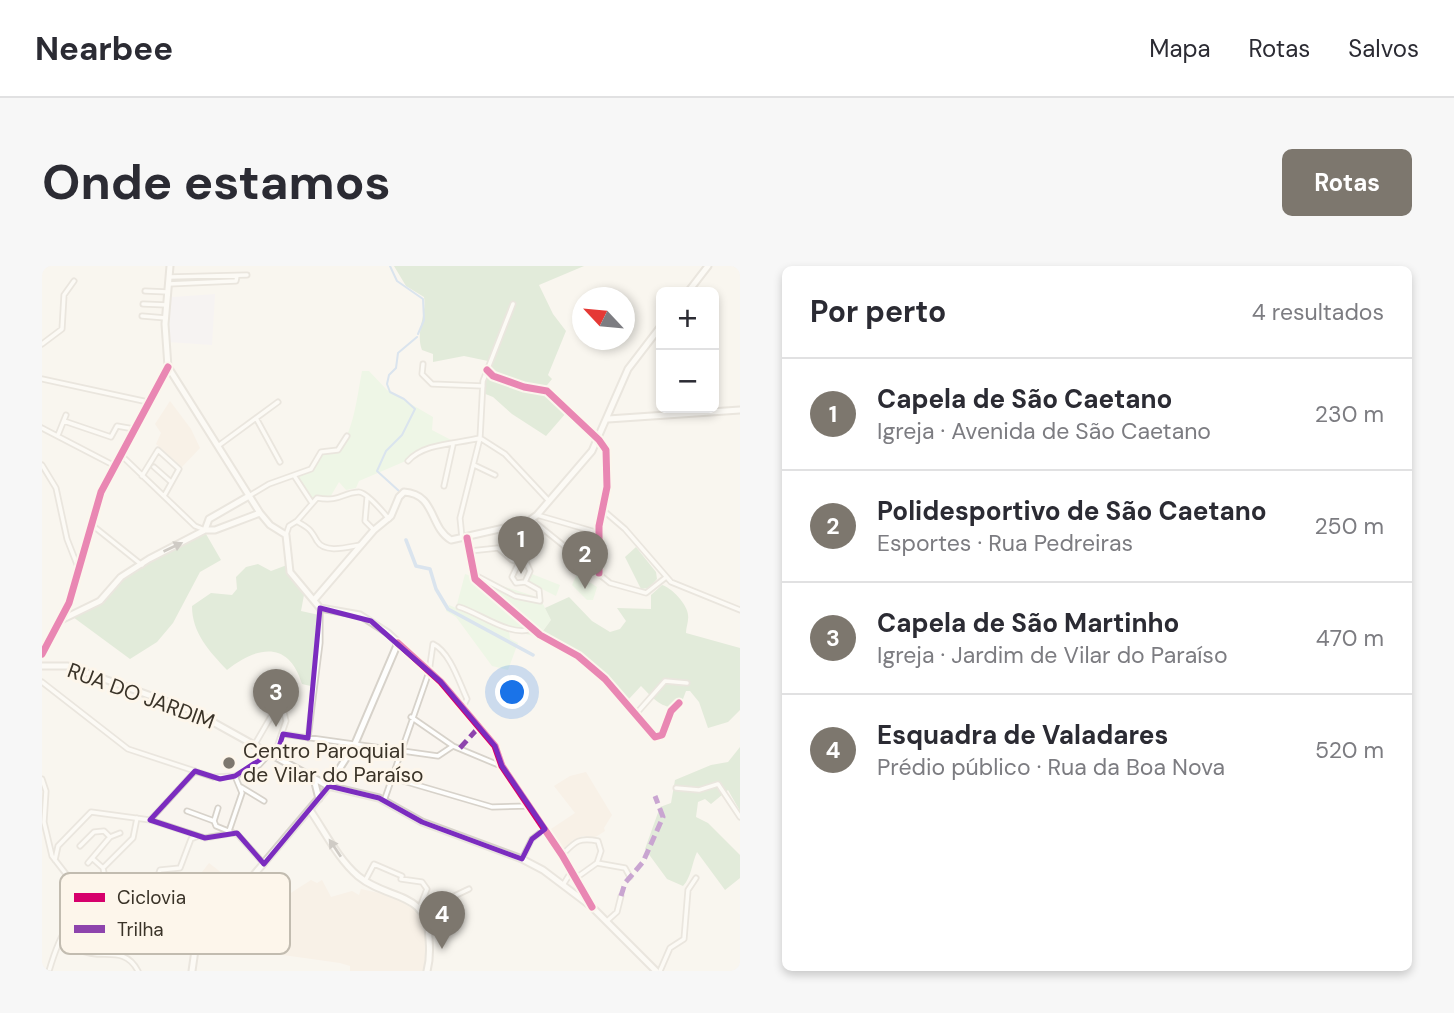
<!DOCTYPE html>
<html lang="pt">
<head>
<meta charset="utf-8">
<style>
  :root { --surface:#fff; --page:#f7f7f7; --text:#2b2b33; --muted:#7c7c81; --line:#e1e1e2; --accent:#7d776e }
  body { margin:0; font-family:"DM Sans",sans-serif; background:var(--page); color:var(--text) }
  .controls { position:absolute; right:21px; top:21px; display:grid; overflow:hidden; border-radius:10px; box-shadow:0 4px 10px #0003 }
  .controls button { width:63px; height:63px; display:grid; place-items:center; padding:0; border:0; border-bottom:2px solid var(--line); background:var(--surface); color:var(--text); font:35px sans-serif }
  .compass { position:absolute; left:530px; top:21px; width:63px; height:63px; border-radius:50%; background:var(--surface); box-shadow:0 4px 10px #0003; rotate:296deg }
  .you { position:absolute; left:471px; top:427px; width:24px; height:24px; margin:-18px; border:5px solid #fff; border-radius:50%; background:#1a73e8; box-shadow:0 0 0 10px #1a73e833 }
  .badge { display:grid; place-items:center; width:46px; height:46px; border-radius:50%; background:var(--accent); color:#fff; font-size:23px; font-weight:700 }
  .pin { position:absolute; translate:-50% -58px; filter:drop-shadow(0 2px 4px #0008) }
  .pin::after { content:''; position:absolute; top:37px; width:24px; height:21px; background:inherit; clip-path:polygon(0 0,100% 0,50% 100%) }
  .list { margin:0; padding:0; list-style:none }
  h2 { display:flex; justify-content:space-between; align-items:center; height:91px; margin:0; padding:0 28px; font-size:30px }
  h2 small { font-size:23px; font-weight:400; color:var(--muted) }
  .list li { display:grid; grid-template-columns:46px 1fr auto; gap:21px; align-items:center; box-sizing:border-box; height:112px; padding:0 28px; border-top:2px solid var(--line) }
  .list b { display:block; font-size:26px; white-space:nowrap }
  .list p { margin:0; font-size:23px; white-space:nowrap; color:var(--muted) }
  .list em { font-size:23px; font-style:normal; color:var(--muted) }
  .map { position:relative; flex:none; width:698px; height:705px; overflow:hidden; border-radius:10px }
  header { display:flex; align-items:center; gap:42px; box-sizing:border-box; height:98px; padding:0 35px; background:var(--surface); border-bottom:2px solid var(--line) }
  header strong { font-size:33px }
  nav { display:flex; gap:38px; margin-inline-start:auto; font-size:24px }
  .intro { display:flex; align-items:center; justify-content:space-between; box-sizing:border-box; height:168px; padding:0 42px }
  h1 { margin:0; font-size:49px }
  .button { padding:18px 32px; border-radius:10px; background:var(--accent); color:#fff; font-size:24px; font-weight:700 }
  main { display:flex; gap:42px; padding:0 42px }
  aside { flex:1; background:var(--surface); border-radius:10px; box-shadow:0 4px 10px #0003 }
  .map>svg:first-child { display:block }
</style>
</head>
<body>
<header>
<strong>Nearbee</strong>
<nav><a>Mapa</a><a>Rotas</a><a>Salvos</a></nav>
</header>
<div class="intro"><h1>Onde estamos</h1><a class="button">Rotas</a></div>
<main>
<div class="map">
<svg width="698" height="705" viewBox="0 0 698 705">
  <rect width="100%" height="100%" fill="#f9f5ef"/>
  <!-- commercial -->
  <path fill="#f2eff6" d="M173,28L170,79L126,76L127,29L131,31Z"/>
  <!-- education -->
  <path fill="#f6ebde" d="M128,135L149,163L158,182L140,201L114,178L119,167L113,158Z
    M544,506L570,549L562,562L563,565L552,572L541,570L531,574L520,586L506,565L533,547L512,520L528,510Z
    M167,597L199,622L186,636L181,631L177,635L164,631L174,618L160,606Z
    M269,614L275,617L280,614L289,631L310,625L317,629L319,623L346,629L376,643L384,658L386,696L383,705H308V700L298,697L220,686L189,644L200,635L213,650Z"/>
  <!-- green -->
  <path fill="#e0f6db" d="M320,105H327L345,124L391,151L390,164L411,175L378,183L366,194L317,215L314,222L304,224L297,216L287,233L276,231L271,235L254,211L270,204L282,187H295C312,165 315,131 320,105Z
    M423,308L498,332L509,354L496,371L467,364L468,373L476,377L466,404L450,400L414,351L404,345L407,339L414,342Z
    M490,308L518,319L514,330L486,316Z
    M535,308L555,321L551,334H545L530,319Z"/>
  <!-- forest -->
  <path fill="#c6ddc1" d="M352,0H542L497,19L511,48L524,65L506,109L510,113L501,124L524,147L504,170L470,148L451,131L441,127L446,95L422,90L391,96V88L380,84C373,66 385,48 382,31L364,20Z
    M164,268L179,294L158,306L131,357L115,376L88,393L31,351L55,339L79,313L119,288Z
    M594,281L614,306L615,313L607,322L599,323L583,291Z
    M216,298L229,305L245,299L246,308L262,329L259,345L277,349L273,421L260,418C247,374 215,380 185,404C167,385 150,367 150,340L169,327L190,329L195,323L194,311L204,301Z
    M620,319C629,321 646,339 646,349C647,355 644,361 644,367L698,382V444L686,456L666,462L657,436L648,425H644L638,441C620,444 611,432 599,420L586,434L536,390L498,369L509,354L503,342L527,331L550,355L568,366L578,363L584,355L575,342L609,343V329Z
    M698,481V545L686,524L669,538L663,533L656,536L654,551L666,557L698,589V612L683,624L655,586C650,597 649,612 641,620L625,613L603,583L618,541L629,537L633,514L669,499L686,496Z"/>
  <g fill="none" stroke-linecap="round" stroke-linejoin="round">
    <!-- stream -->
    <path stroke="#b3ceed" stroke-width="2" d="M348,0L355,15L381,33L382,54L376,68
      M357,225L335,205L344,185L360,169L373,143L362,133L348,126L345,118L347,109L354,102L356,87L375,71"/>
    <!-- canal -->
    <path stroke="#b3ceed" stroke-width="3.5" d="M364,274L374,300L388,303L394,323L406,343L491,389"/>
    <!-- street casing -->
    <g stroke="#d7d2ca" stroke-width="7">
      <path id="street" d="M127,11L205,9
        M126,18L194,15L195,10
        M103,25L126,26
        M101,38L125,39
        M100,50L124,52
        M0,78L20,63L22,29L32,15
        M381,98L380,108L390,118L441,120
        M445,104L451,110L482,121L505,125L557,174L564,184L565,221L557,260V307
        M0,113L106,136
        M214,152L238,196
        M22,155L69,171L75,160L92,163
        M0,162L73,200
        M16,169L24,149
        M176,180L236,136
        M79,189L153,260L163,264
        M366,195C382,177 414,178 438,172L463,188L507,235
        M0,199L14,222L25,273L36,301
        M432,199L453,209
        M112,201L129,216
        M100,210L116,184L137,203L122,230
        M253,211L270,237
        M402,220L411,179
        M207,230L227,218L269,203L279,186L296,184L305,170
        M325,232L323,255L332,264
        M562,245L583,263L629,316L698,344
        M495,249L557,267
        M490,254L568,317L604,327L623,312
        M256,256C267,262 269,264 275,275C283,288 306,281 318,279
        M50,259L100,299
        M244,269L247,260L255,255L275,232C298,236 300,227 316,226C324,225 341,246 347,253
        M420,272L418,252L438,172L441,115L471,38
        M425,272L433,313L498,369L536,390L563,413L613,471L620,469L629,445L637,437
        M428,285L456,282L470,294L485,299
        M433,309L473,330L498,335L497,324L483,316L474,317L470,311L477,296L484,257
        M483,316L488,305L484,296L491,256
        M417,341C438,347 470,373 492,362
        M0,416L86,483L171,511L193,510L217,499L228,487
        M593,449L623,415L645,417
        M369,451L411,480L459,500
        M241,468L396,490L411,480
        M266,472L278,377V342
        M213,478L231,447L241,442L244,455L232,490
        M351,512L450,541L487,540
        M0,513L4,525L2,556L10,590L31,617L38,643
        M199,521L222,535
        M634,522L657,524L676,518L698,551
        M342,535L387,406L391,378C408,386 417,416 425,433L421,441
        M145,545L172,555L174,560L196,569L222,598
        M108,554L153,505
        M172,555L176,542
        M38,580L52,566L62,565L68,571
        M520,589C533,576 536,571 556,575L559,585L555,597
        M51,593L61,602
        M480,593L490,573L503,563
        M13,594L16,580L49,546L108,554L163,572L186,568L200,527L193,510
        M46,597L68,571L78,567
        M61,602L91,572L95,552
        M61,602L66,627
        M534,612L555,597L583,602L588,611
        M323,615L332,598L360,610L359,613L380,616L385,623L378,641
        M521,619L529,606
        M67,628L119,655L128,670L151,686
        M103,645L118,604L138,602L149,573L156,570
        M381,645L427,623
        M565,655L575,646L579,630
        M23,666L38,684C60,695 82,678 96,705
        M7,705C19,664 28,648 67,628
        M618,705L628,682L642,673L646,624L654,612"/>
    </g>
    <!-- secondary casing -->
    <g stroke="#d7d2ca" stroke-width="9">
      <path id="secondary" d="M128,0L123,58L126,101L218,247L228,259L244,269L248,306L278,342L318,349L346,367L399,416L453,480L460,500L520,589L550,641
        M646,26L666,0
        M566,153L698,144
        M163,264L167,253L207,230
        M272,334L332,264L349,250L357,231L362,226C394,228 387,261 409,274L484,257L495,249L550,185L586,103L619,60
        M19,354L58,335L79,311L107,293L163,264H173L218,247
        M0,388L27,337L59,226L126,101
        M0,400H26L151,445L286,520L337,532L380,556L480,593L501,604L550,641L614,705
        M272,513L277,533
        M268,544C283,566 296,593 316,610C346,635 386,624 387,673C388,684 388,694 385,705
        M150,705L154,677L283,525L312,480L356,377"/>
    </g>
    <!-- street -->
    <use href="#street" stroke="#fefefd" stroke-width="3.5"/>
    <!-- secondary -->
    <use href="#secondary" stroke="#fefefd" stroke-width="5"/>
    <!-- quiet -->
    <path stroke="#8e44ad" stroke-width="5" stroke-dasharray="10 5" stroke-linecap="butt" d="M418,482L437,461
      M579,630L583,617L601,596L621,551L613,530"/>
    <!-- cycleway casing -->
    <g stroke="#fdf6eb" stroke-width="11">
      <path id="cycleway" d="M445,104L451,110L482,121L505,125L557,174L564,184L565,221L557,260V307
        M425,272L433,313L498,369L536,390L563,413L613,471L620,469L629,445L637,437
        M356,377L399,416L453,480L460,500L520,589L550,641
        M0,388L27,337L59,226L126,101"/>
    </g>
    <!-- cycleway -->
    <use href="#cycleway" stroke="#d6006c" stroke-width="7"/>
  </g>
  <!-- one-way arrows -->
  <defs><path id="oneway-solid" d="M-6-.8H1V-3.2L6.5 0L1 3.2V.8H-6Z" transform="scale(1.75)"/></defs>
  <g fill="#9c9892">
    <use href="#oneway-solid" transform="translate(131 281) rotate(-25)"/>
    <use href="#oneway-solid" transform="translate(293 582) rotate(-124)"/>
  </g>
  <!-- marked area -->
  <path d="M0 0H698V705H0ZM278,342L329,355L399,416L453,480L460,500L503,563L490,573L480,593L380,556L337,532L287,520L222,598L195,567L163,572L108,554L153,505L178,513L193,510L228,487L234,491L241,468L266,472Z" fill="#f9f5ef" fill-opacity=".55" fill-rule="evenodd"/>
  <path fill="none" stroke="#7b2cbf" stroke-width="5" stroke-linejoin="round" d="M278,342L329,355L399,416L453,480L460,500L503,563L490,573L480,593L380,556L337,532L287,520L222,598L195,567L163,572L108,554L153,505L178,513L193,510L228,487L234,491L241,468L266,472Z"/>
  <!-- markers -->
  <circle fill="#7d776e" stroke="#fdf6eb" stroke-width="2.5" cx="187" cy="497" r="7"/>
  <g text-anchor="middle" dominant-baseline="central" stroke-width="6" stroke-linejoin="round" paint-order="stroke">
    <!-- street labels -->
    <g font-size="21" fill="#3a3328" stroke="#fdf6eb">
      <text transform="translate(99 430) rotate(20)">RUA DO JARDIM</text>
    </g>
    <!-- poi labels -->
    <g font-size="21" fill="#3a3328" stroke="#fdf6eb" text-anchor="start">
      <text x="201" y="485">Centro Paroquial<tspan x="201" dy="24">de Vilar do Paraíso</tspan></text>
    </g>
  </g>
  <!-- legend -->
  <rect x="18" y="607" width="230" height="81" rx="10" fill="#fdf6eb" stroke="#c2bcb0" stroke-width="2"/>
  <rect x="32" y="627" width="31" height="9" fill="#d6006c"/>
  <rect x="32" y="659" width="31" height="8" fill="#8e44ad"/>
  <g font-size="19" fill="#3a3328">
    <text x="75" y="638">Ciclovia</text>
    <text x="75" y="670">Trilha</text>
  </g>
</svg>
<div class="controls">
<button>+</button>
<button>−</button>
</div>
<svg class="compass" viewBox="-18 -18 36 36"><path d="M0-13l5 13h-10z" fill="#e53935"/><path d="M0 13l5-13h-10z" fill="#7c7c81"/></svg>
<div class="you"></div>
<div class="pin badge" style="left:479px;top:308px">1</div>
<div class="pin badge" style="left:543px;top:323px">2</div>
<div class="pin badge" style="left:234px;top:461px">3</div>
<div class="pin badge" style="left:400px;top:683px">4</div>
</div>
<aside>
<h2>Por perto<small>4 resultados</small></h2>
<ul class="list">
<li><span class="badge">1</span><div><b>Capela de São Caetano</b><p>Igreja · Avenida de São Caetano</p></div><em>230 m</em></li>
<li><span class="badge">2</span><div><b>Polidesportivo de São Caetano</b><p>Esportes · Rua Pedreiras</p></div><em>250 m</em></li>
<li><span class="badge">3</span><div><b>Capela de São Martinho</b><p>Igreja · Jardim de Vilar do Paraíso</p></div><em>470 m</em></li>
<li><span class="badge">4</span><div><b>Esquadra de Valadares</b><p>Prédio público · Rua da Boa Nova</p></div><em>520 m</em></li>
</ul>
</aside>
</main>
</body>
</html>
